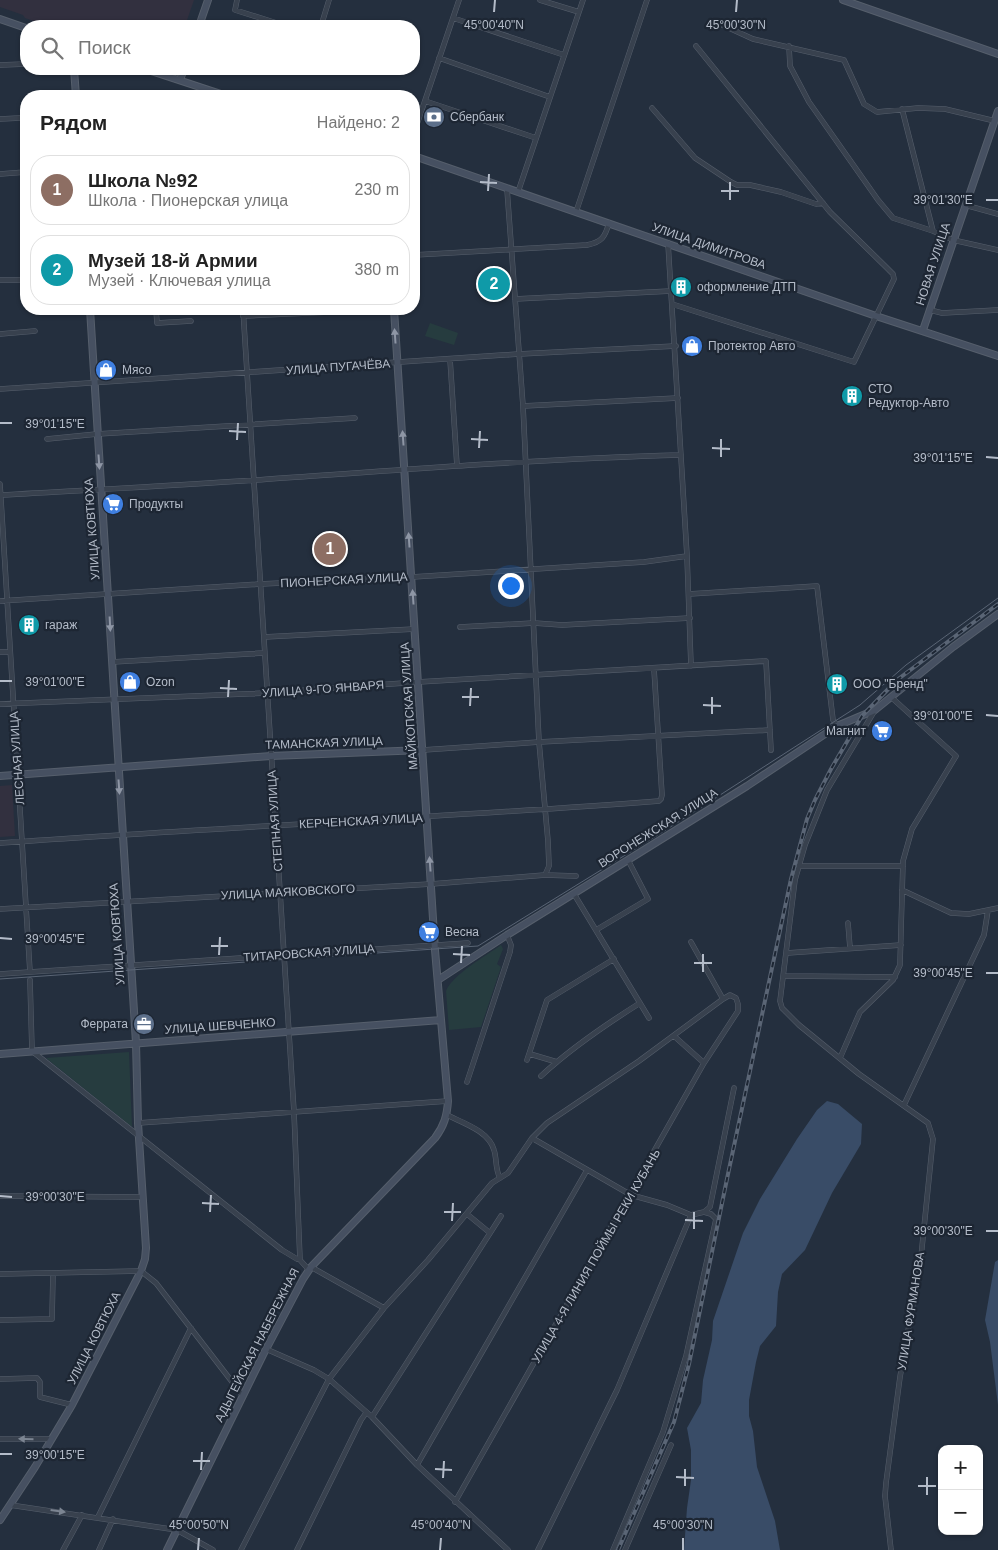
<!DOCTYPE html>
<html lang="ru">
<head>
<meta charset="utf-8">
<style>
  :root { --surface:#fff; --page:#f6f6f6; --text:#222; --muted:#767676; --line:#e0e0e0; --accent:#2563eb }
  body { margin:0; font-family:Helvetica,sans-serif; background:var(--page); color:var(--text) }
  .controls { position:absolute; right:15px; bottom:15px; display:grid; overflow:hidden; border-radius:10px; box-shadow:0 1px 4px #0004 }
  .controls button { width:45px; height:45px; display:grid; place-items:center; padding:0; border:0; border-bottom:1px solid var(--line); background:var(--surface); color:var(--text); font:25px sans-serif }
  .you { position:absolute; left:510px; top:585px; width:18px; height:18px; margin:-12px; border:4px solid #fff; border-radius:50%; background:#1a73e8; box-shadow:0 0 0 8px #1a73e833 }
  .badge { display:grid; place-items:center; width:32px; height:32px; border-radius:50%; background:var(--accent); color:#fff; font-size:16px; font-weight:700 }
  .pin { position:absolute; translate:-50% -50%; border:2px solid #fff; box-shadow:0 1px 5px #0006 }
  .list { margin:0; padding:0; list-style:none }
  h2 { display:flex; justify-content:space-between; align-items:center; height:65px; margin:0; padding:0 20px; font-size:21px }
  h2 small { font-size:16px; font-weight:400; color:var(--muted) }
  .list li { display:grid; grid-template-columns:32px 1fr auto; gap:15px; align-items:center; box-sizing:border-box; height:70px; margin:0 10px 10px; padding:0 10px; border:1px solid var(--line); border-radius:20px }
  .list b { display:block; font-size:19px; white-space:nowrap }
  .list p { margin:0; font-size:16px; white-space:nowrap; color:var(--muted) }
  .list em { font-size:16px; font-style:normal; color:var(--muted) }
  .icon { flex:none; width:28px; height:28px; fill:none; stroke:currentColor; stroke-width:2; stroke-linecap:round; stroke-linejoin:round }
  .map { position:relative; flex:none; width:998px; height:1550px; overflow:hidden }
  .search { position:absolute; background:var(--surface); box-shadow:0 1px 4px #0004; left:20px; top:20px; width:400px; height:55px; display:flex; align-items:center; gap:12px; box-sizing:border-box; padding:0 18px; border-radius:20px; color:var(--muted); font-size:19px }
  .panel { position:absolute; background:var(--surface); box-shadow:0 1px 4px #0004; left:20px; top:90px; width:400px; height:225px; border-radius:20px }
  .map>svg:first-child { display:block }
</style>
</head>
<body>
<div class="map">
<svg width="998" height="1550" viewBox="0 0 998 1550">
  <rect width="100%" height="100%" fill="#242f3e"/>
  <!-- medical -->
  <path fill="#32303f" d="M0,0H194L185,26H49L25,18L23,15L0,7Z
    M12,785L15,836L0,837V786Z"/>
  <!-- green -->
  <path fill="#263c3f" d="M430,323L458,333L454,345L425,336Z
    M501,945L503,949L497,964L501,967L481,1027L449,1030L446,991C453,974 486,956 501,945Z
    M129,1052L132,1127L46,1058Z"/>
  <!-- water -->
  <path fill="#394c67" d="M827,1101L838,1104L862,1124L861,1144L832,1193L805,1250L782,1274L778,1292L776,1326L760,1346L756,1362L749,1400V1416L753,1431L757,1467L775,1521L780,1550H684L687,1508L691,1480V1450L687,1428L701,1403L703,1380L712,1340L713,1321L743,1233L760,1199L797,1139L817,1110Z
    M998,1260V1405L990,1342L985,1320L995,1262Z"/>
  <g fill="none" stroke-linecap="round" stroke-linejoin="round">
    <!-- street casing -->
    <g stroke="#565f6c" stroke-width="5.5">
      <path id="street" d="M237,0L235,10L286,26
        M540,0L579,12
        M453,18L564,55
        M718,23L753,39L844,60L864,104L877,112L918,108L945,109L995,121
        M321,26L329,0
        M789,46L790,66L809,102L878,200L893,218L933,231L953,240L998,250
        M439,58L550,97
        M0,65L26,64
        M425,101L536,138
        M652,108L695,158L731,182L737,185H750L781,192L816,204L823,203
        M902,109L933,231
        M0,119L20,118
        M414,133L459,0
        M0,174L26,172
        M507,189L523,406L539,742L548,841L549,866L545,875
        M518,192L583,0
        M965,205L998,214
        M576,212L647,0
        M668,243L687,556L691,666
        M414,255L587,245C602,242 605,237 609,223
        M0,280H26
        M515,299L671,291
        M672,304L854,362L894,279L893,274L886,267L830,212L696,46
        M156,309L157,323L191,321
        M243,309L294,1112L300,1260L309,1270
        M930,310L942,313L998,310
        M243,316L394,309
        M0,334L35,331
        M450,359L457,466
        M0,389L519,354L676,346
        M523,406L678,398
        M47,439L97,434L355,418
        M0,484L30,972
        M0,495C85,490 171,486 256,480C398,470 539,459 681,455
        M689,594L817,586L833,720L837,726
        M0,601L260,584L412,577L644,562L687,556
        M460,627L534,623L562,625L690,618
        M264,637L415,629
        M0,652H10
        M112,662L264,653
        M0,704L267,693L418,682L766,661L771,750
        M875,710L827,790L805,845L795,880L780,1001L782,1008L799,1025L859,1074L928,1123L933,1139L921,1257L900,1377L886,1483L885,1496L891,1550
        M423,750L539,742L770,730
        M0,843C220,827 439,818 659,801L661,799L662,795L654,669
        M799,866H903
        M902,890L951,913L969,914L998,908
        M574,894L649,1018
        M0,909L431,884L545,875L576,876
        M848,923L850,948
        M596,930L648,899L628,860
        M691,942L723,999
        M787,953L901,945
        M0,974L468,943
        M784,976L895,977
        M30,980L32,1051L282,1250L297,1259
        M674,1036L704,1063
        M530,1054L557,1062
        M840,1058L860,1012L893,980L900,965L903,861L912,829L956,756L891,697
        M527,1060L547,1000L614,959
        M541,1076C571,1048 605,1025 640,1003
        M467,1082L510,952L511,945L507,935
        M904,1105L984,935L988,910
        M447,1115C463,1123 489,1131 494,1150C497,1159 495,1169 500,1178
        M138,1123L448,1101
        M532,1138L631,1195L667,1205L691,1215
        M0,1196L143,1197
        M467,1214L490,1233
        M691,1215L704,1212L710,1207L734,1088
        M311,1267L384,1308
        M0,1274L141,1271L156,1283L243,1396
        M0,1320L52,1319L53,1273
        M266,1349L314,1370L329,1379L372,1417L417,1465L508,1550
        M0,1379L37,1378L40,1382V1397L72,1405
        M372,1417L501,1216
        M0,1439H52
        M417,1465L587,1170
        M10,1505L177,1530L213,1550
        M98,1517L191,1328
        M63,1550L82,1515
        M99,1550L113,1519
        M241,1550L329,1379L384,1308L428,1260L492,1183L508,1173L532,1138L547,1123L639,1061L723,999L730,995L736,998L738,1004V1011L704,1063L455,1502
        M297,1550L361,1420L366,1413
        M538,1550L617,1390L691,1215
        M613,1550L663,1432L686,1356L716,1219L711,1214L704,1212
        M625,1550L671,1445"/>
    </g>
    <!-- secondary casing -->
    <g stroke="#565f6c" stroke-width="8">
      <path id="secondary" d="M843,0L998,54
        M0,19L26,28
        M199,26L208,0
        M74,69L76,96
        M145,69L227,96
        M180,80L184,69
        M414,156L876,316L998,356
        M923,330L998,111
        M0,776L271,756L423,750
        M438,980L507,935L747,786L837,726L875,710L953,647L998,614
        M0,1054L441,1020
        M0,1520L35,1467L72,1405L141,1271L145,1259L146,1248L138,1123L136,1043L90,309
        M167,1550L263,1355L303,1279L311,1267L435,1138C444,1126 447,1116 448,1101L435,950L394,309"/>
    </g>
    <!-- street -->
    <use href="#street" stroke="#38414e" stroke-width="4.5"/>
    <!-- secondary -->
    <use href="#secondary" stroke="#465061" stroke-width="6"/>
    <!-- tram -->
    <path stroke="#5a6575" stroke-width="1" d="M0,979L478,946L661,833L860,705L906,665L998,598"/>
    <!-- rail casing -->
    <g stroke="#5a6575" stroke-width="4">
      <path id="rail" d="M618,1550L674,1422L689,1364L728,1174L791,879L807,819L815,800L831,769L862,716L897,680L998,604"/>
    </g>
    <!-- rail -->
    <use href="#rail" stroke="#1d2633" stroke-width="2" stroke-dasharray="5.5" stroke-linecap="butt"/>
  </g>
  <!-- one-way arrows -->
  <defs><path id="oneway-solid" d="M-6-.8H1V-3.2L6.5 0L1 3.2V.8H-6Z" transform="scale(1.25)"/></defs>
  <g fill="#8e96a5">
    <use href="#oneway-solid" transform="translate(395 336) rotate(-94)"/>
    <use href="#oneway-solid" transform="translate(403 438) rotate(-94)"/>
    <use href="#oneway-solid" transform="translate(99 462) rotate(86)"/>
    <use href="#oneway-solid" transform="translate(409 540) rotate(-94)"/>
    <use href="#oneway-solid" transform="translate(413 597) rotate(-94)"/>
    <use href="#oneway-solid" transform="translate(110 624) rotate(87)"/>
    <use href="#oneway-solid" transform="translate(119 787) rotate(86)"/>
    <use href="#oneway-solid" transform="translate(430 864) rotate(-94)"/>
  </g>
  <g fill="#7c8592">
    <use href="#oneway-solid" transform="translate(26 1439) rotate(-179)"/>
    <use href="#oneway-solid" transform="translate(58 1511) rotate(8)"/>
  </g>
  <!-- ticks -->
  <path fill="none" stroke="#b4bcc9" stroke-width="2" d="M494,12L495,0M736,12L737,0M480,182L497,183M488,191L489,174M721,191H739M730,200V182M986,200H998M0,423H12M229,431L246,432M471,439L488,440M237,440L238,423M479,448L480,431M712,448L730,449M721,457V439M986,457L998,458M0,681H12M220,688L237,689M228,697L229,680M462,697H479M703,705L721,706M470,706L471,688M712,714V697M986,715L998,716M0,938L12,939M211,946H228M453,954L470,955M219,955L220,937M461,963L462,946M694,963H712M703,972V954M986,973H998M0,1196L12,1197M202,1203L219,1204M210,1212L211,1195M444,1212H461M685,1220L703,1221M452,1221L453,1203M694,1229V1212M986,1231H998M0,1454H12M193,1461H210M435,1469L452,1470M201,1470L202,1452M676,1477L694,1478M443,1478L444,1461M685,1486V1469M918,1486H936M927,1495V1477M198,1550L199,1538M440,1550L441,1538M683,1550V1538"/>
  <!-- icons -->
  <defs>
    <g id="bank-disc" transform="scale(1.125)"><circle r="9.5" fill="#5c6f8a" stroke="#1d2633"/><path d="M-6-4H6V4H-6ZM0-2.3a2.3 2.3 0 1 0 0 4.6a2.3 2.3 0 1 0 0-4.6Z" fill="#fff"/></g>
    <g id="building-disc" transform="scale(1.125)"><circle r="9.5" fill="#0f9aa8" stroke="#1d2633"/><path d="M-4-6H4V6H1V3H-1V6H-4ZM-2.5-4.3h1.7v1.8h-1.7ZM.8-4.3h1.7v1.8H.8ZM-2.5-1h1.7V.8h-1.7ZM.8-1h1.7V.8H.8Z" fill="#fff"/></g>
    <g id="shop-disc" transform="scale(1.125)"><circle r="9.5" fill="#3f7fe0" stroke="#1d2633"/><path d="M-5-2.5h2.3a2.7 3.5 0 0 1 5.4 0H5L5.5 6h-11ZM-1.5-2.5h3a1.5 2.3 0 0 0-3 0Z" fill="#fff"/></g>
    <g id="supermarket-disc" transform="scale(1.125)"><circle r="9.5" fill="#3f7fe0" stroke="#1d2633"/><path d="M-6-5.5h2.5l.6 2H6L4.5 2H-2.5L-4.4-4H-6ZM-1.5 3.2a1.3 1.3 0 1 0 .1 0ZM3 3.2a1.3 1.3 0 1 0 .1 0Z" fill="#fff"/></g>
    <g id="office-disc" transform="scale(1.125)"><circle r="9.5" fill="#5c6f8a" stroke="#1d2633"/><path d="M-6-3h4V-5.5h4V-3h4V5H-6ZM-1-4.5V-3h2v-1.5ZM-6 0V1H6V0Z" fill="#fff"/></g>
  </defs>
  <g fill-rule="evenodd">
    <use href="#bank-disc" x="434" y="117"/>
    <use href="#building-disc" x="681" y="287"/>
    <use href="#shop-disc" x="692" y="346"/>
    <use href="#shop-disc" x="106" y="370"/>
    <use href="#building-disc" x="852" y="396"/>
    <use href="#supermarket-disc" x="113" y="504"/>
    <use href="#building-disc" x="29" y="625"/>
    <use href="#shop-disc" x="130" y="682"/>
    <use href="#building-disc" x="837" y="684"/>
    <use href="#supermarket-disc" x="882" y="731"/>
    <use href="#supermarket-disc" x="429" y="932"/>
    <use href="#office-disc" x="144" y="1024"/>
  </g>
  <g text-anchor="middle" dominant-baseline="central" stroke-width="4.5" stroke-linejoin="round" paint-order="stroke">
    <!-- poi labels -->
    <g font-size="12" fill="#b4bcc9" stroke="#1d2633" text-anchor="start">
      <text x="450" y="117">Сбербанк</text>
      <text x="697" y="287">оформление ДТП</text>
      <text x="708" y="346">Протектор Авто</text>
      <text x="122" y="370">Мясо</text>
      <text x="868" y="389">СТО<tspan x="868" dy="14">Редуктор-Авто</tspan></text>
      <text x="129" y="504">Продукты</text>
      <text x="45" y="625">гараж</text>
      <text x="146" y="682">Ozon</text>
      <text x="853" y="684">ООО "Бренд"</text>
      <text x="866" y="731" text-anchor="end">Магнит</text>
      <text x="445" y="932">Весна</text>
      <text x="128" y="1024" text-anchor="end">Феррата</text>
    </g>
    <!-- street labels -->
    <g font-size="12" fill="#b4bcc9" stroke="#1d2633">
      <text transform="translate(709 246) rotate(19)">УЛИЦА ДИМИТРОВА</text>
      <text transform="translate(933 264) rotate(-72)">НОВАЯ УЛИЦА</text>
      <text transform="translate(338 367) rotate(-4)">УЛИЦА ПУГАЧЁВА</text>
      <text transform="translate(92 529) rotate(-94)">УЛИЦА КОВТЮХА</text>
      <text transform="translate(344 580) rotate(-3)">ПИОНЕРСКАЯ УЛИЦА</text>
      <text transform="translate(323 689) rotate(-4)">УЛИЦА 9-ГО ЯНВАРЯ</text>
      <text transform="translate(409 706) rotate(-94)">МАЙКОПСКАЯ УЛИЦА</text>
      <text transform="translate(324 743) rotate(-2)">ТАМАНСКАЯ УЛИЦА</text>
      <text transform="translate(17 758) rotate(-94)">ЛЕСНАЯ УЛИЦА</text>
      <text transform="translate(275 821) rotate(-94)">СТЕПНАЯ УЛИЦА</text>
      <text transform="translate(361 821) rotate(-3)">КЕРЧЕНСКАЯ УЛИЦА</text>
      <text transform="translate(658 828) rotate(-32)">ВОРОНЕЖСКАЯ УЛИЦА</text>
      <text transform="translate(288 892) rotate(-3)">УЛИЦА МАЯКОВСКОГО</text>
      <text transform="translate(117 934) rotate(-94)">УЛИЦА КОВТЮХА</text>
      <text transform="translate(309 953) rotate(-4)">ТИТАРОВСКАЯ УЛИЦА</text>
      <text transform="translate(220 1026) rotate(-4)">УЛИЦА ШЕВЧЕНКО</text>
      <text transform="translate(596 1256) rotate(-60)">УЛИЦА 4-Я ЛИНИЯ ПОЙМЫ РЕКИ КУБАНЬ</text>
      <text transform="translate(911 1311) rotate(-81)">УЛИЦА ФУРМАНОВА</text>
      <text transform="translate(94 1338) rotate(-63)">УЛИЦА КОВТЮХА</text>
      <text transform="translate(257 1345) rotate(-63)">АДЫГЕЙСКАЯ НАБЕРЕЖНАЯ</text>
    </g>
  </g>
  <g font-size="12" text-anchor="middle" fill="#b4bcc9" stroke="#1d2633" stroke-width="4.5" stroke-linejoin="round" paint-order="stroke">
    <text x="494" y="29">45°00'40"N</text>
    <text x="736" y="29">45°00'30"N</text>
    <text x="943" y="204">39°01'30"E</text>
    <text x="55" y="428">39°01'15"E</text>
    <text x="943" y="462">39°01'15"E</text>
    <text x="55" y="686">39°01'00"E</text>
    <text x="943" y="720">39°01'00"E</text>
    <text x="55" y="943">39°00'45"E</text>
    <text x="943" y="977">39°00'45"E</text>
    <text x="55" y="1201">39°00'30"E</text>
    <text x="943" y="1235">39°00'30"E</text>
    <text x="55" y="1459">39°00'15"E</text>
    <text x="199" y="1529">45°00'50"N</text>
    <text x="441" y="1529">45°00'40"N</text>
    <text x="683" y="1529">45°00'30"N</text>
  </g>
</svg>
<div class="controls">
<button>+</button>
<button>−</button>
</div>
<div class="you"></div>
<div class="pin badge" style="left:330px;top:549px;background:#8d6e63">1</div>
<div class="pin badge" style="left:494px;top:284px;background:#0f9aa8">2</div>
<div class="search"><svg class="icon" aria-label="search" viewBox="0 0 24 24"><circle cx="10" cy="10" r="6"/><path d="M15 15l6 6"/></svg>Поиск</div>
<section class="panel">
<h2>Рядом<small>Найдено: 2</small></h2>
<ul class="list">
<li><span class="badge" style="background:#8d6e63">1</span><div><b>Школа №92</b><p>Школа · Пионерская улица</p></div><em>230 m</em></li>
<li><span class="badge" style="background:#0f9aa8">2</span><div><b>Музей 18-й Армии</b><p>Музей · Ключевая улица</p></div><em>380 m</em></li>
</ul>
</section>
</div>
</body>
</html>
